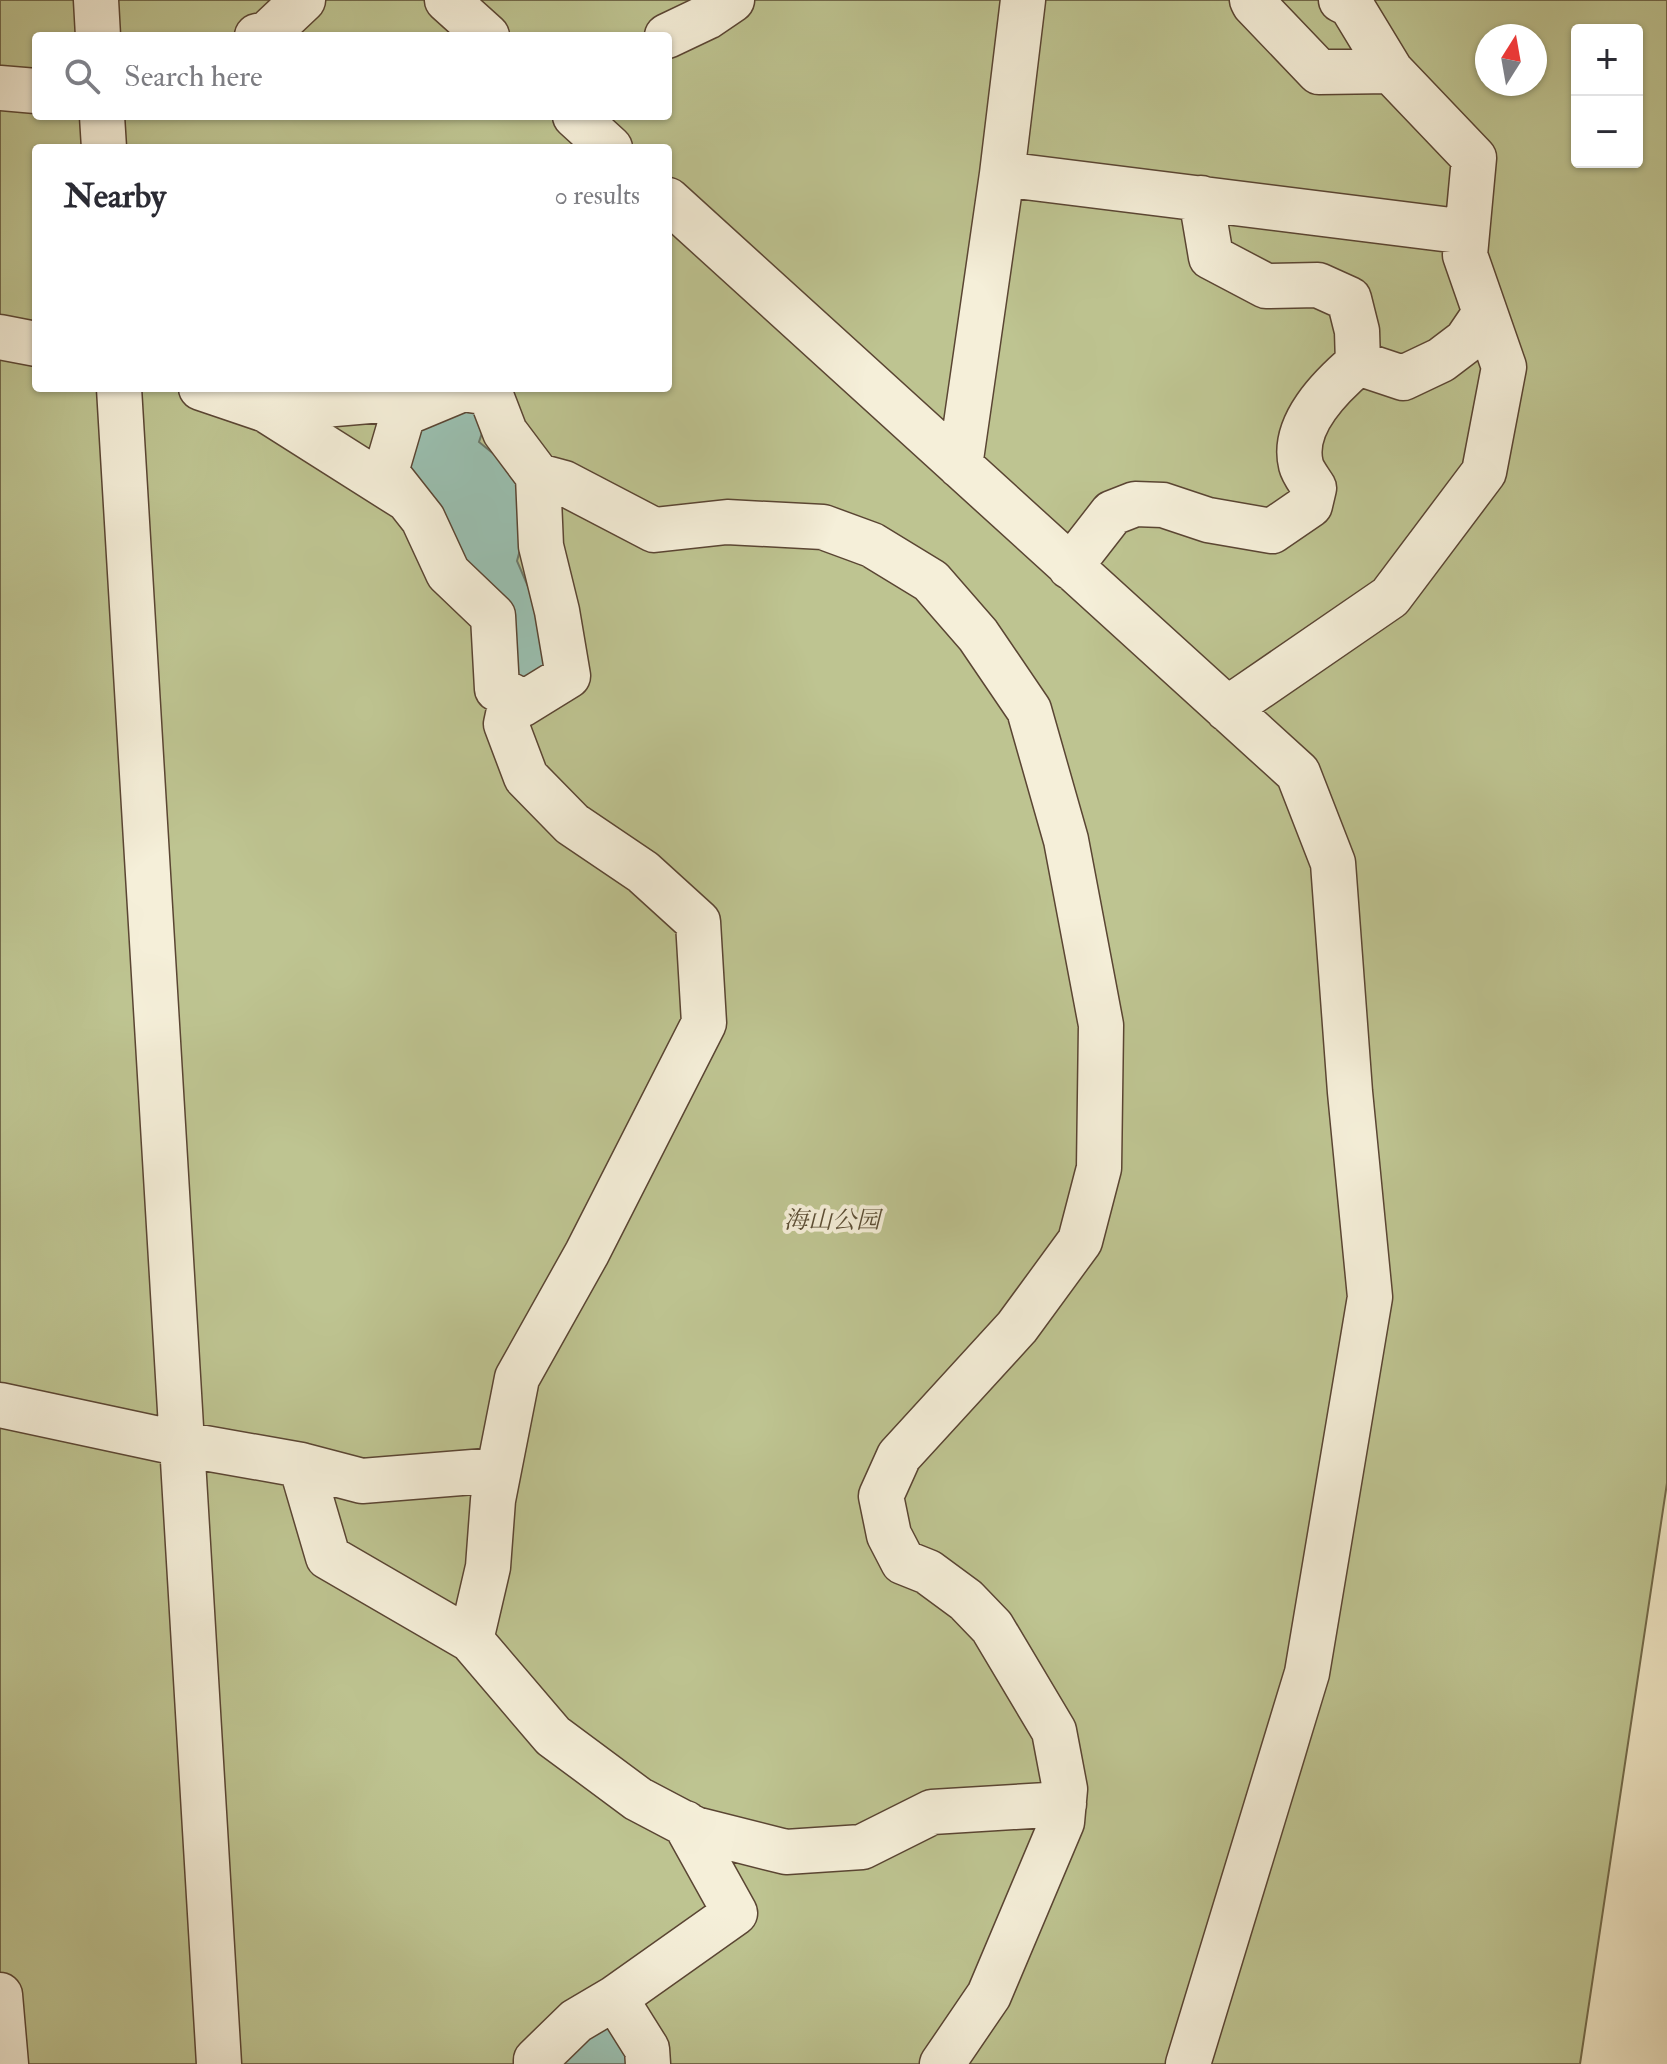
<!DOCTYPE html>
<html lang="en">
<head>
<meta charset="utf-8">
<style>
  :root { --surface:#fff; --page:#f7f7f7; --text:#2b2b33; --muted:#7c7c81; --line:#e1e1e2 }
  body { margin:0; font-family:"IM FELL Double Pica","Noto Serif SC",serif; background:var(--page); color:var(--text) }
  .controls { position:absolute; right:24px; top:24px; display:grid; overflow:hidden; border-radius:8px; box-shadow:0 2px 6px #0004 }
  .controls button { width:72px; height:72px; display:grid; place-items:center; padding:0; border:0; border-bottom:2px solid var(--line); background:var(--surface); color:var(--text); font:40px sans-serif }
  .compass { position:absolute; left:1475px; top:24px; width:72px; height:72px; border-radius:50%; background:var(--surface); box-shadow:0 2px 6px #0004; rotate:11deg }
  .list { margin:0; padding:0; list-style:none }
  h2 { display:flex; justify-content:space-between; align-items:center; height:104px; margin:0; padding:0 32px; font-size:34px }
  h2 small { font-size:26px; font-weight:400; color:var(--muted) }
  .icon { flex:none; width:44px; height:44px; fill:none; stroke:currentColor; stroke-width:2; stroke-linecap:round; stroke-linejoin:round }
  .map { position:relative; flex:none; width:1667px; height:2064px; overflow:hidden }
  .search { position:absolute; background:var(--surface); box-shadow:0 2px 6px #0004; left:32px; top:32px; width:640px; height:88px; display:flex; align-items:center; gap:20px; box-sizing:border-box; padding:0 28px; border-radius:8px; color:var(--muted); font-size:30px }
  .panel { position:absolute; background:var(--surface); box-shadow:0 2px 6px #0004; left:32px; top:144px; width:640px; height:248px; border-radius:8px }
  .map>svg:first-child { display:block }
</style>
</head>
<body>
<div class="map">
<svg width="1667" height="2064" viewBox="0 0 1667 2064">
  <rect width="100%" height="100%" fill="#efe6c4"/>
  <filter id="stains"><feTurbulence type="fractalNoise" baseFrequency=".0025" numOctaves="4"/><feColorMatrix values="0 0 0 0 .2 0 0 0 0 .09 0 0 0 0 .02 0 0 0 .5 -.17"/></filter>
  <radialGradient id="worn" r=".72"><stop offset=".6" stop-color="#630" stop-opacity="0"/><stop offset="1" stop-color="#630" stop-opacity=".3"/></radialGradient>
  <!-- green -->
  <path fill="#bec491" stroke="#736a4a" stroke-width="2" fill-rule="evenodd" d="M0,0H1667V1483L1580,2064H0ZM1577,30H1637V162H1577ZM36,36H668V116H36ZM1487,36H1535V84H1487ZM36,148H668V388H36Z"/>
  <!-- water -->
  <path fill="#9ac0b1" stroke="#6c796b" stroke-width="2" d="M463,396L488,415L479,442L517,473L532,505L517,561L545,626L557,673L519,688L481,582L399,470L408,429Z
    M608,2025L636,2064H555L571,2047Z"/>
  <g fill="none" stroke-linecap="round" stroke-linejoin="round">
    <!-- minor casing -->
    <g stroke="#5a4533" stroke-width="47">
      <path id="minor" d="M96,0L98,36
        M447,0L487,36
        M1252,0L1254,4L1319,72L1391,71L1351,5L1341,0
        M257,36L267,34L303,0
        M667,36L707,17L732,0
        M0,88L36,91
        M102,116L104,148
        M575,116L610,148
        M1002,174L1467,232
        M668,200L1298,773L1333,863L1350,1092L1370,1297L1307,1673L1188,2064
        M0,337L36,344
        M1358,363L1403,378L1441,360L1466,341L1485,313
        M119,388L219,2064
        M201,388L266,410L392,399L419,407
        M266,410L405,498
        M960,466L1002,174L1023,0
        M538,476L541,546L557,611L568,676L521,705L512,696L497,689L493,616L448,573L423,519L386,472L403,414L463,389L490,393L505,432L538,476L564,483L654,530L727,522L823,527L872,545L931,581L978,635L1029,710L1066,840L1101,1025L1099,1168L1080,1241L1017,1327L899,1456L881,1496L889,1535L903,1562L928,1572L966,1600L992,1627L1054,1731L1065,1789L1062,1822L989,1995L942,2064
        M1070,567L1112,513L1135,504L1163,505L1208,520L1272,531L1310,505L1314,488C1310,481 1303,473 1301,465C1291,425 1331,386 1358,363L1357,331L1349,299L1318,285L1266,286L1211,257L1201,198
        M512,696L506,724L526,777L572,824L643,872L698,922L704,1023L587,1253L517,1378L493,1500L488,1567L471,1640L553,1736L638,1799L695,1829L786,1852L862,1847L932,1812L1064,1804
        M1227,709L1390,597L1484,472L1504,367L1465,255L1474,158L1391,71
        M0,1405L182,1444L301,1465L328,1557L471,1640
        M301,1465L362,1481L498,1470
        M0,1995L6,2064
        M615,1998L647,2049L648,2064
        M536,2064V2060L576,2021L615,1998L735,1913L685,1823"/>
    </g>
    <!-- minor -->
    <use href="#minor" stroke="#f5efd9" stroke-width="44"/>
  </g>
  <g text-anchor="middle" dominant-baseline="central" stroke-width="8" stroke-linejoin="round" paint-order="stroke">
    <!-- park labels -->
    <g font-size="24" font-style="italic" fill="#5c4e35" stroke="#f5efd9">
      <text x="832" y="1220">海山公园</text>
    </g>
  </g>
  <rect width="100%" height="100%" filter="url(#stains)"/>
  <rect width="100%" height="100%" fill="url(#worn)"/>
</svg>
<div class="controls">
<button>+</button>
<button>−</button>
</div>
<svg class="compass" viewBox="-18 -18 36 36"><path d="M0-13l5 13h-10z" fill="#e53935"/><path d="M0 13l5-13h-10z" fill="#7c7c81"/></svg>
<div class="search"><svg class="icon" aria-label="search" viewBox="0 0 24 24"><circle cx="10" cy="10" r="6"/><path d="M15 15l6 6"/></svg>Search here</div>
<section class="panel">
<h2>Nearby<small>0 results</small></h2>
<ul class="list">
</ul>
</section>
</div>
</body>
</html>
